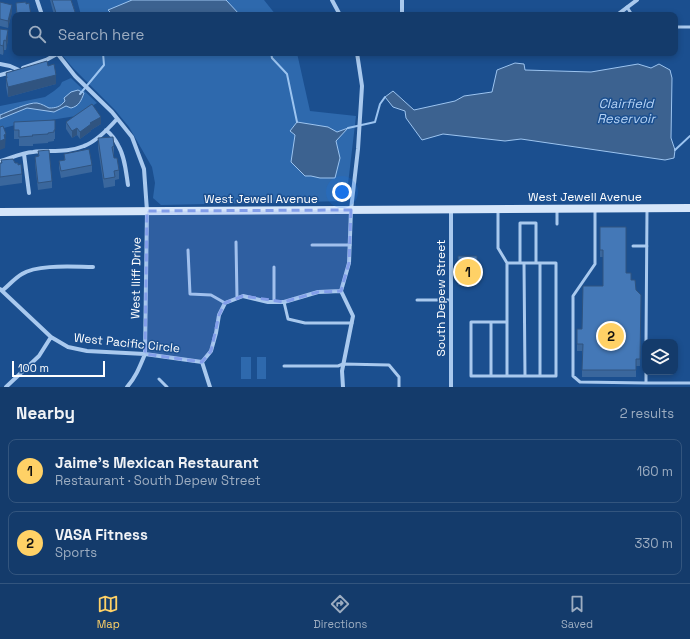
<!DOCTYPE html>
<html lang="en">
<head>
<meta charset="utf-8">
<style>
  :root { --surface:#143b6b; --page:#1d4271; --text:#f1f3f6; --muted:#9dadc1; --line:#33557e; --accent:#ffd166 }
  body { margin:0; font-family:"Space Grotesk",sans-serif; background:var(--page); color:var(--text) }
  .controls { position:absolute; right:12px; bottom:12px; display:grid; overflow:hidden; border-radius:8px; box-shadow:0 2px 6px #0003 }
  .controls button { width:36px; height:36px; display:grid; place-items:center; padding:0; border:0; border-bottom:1px solid var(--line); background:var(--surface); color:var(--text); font:20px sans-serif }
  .scale { position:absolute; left:12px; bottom:10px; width:93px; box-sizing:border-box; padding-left:4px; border:2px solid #fff; border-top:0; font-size:11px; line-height:14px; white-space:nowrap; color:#fff; -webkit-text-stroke:3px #1b4f8f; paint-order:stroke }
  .you { position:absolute; left:342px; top:192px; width:14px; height:14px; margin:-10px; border:3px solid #fff; border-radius:50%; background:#1a73e8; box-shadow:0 0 0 6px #1a73e833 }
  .badge { display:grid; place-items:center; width:26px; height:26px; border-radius:50%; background:var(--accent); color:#111; font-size:13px; font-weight:700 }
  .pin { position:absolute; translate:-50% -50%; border:2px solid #fff; box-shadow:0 1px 4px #0006 }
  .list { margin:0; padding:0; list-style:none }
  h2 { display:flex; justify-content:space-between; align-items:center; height:52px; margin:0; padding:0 16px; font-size:17px }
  h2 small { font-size:13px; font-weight:400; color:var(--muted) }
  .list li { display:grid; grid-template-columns:26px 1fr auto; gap:12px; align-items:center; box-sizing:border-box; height:64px; margin:0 8px 8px; padding:0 8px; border:1px solid var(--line); border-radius:8px }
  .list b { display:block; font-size:15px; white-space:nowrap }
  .list p { margin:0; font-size:13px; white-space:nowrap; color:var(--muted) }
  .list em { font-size:13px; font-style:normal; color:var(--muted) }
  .icon { flex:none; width:22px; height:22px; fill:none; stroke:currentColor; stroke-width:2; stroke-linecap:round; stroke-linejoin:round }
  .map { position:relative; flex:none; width:690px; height:387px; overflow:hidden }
  .search { position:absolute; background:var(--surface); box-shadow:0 2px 6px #0003; left:12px; right:12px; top:12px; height:44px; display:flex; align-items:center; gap:10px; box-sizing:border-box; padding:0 14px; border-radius:8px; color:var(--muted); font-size:15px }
  .sheet { height:196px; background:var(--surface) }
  nav { display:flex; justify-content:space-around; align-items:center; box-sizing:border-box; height:56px; border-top:1px solid var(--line); background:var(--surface); font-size:11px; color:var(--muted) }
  nav a { display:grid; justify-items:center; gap:2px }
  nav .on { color:var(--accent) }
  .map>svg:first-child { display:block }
</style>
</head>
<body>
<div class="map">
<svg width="690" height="387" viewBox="0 0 690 387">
  <rect width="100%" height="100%" fill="#1b4f8f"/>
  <!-- green -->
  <path fill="#2e69ad" d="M77,0H264L276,15H81Z
    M62,53H297L310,111L356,116L346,201L161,205L153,198L155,183L152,167L129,127L115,110L73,68L63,56Z
    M71,78L97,103L76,116L38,122L23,123L0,129V106L45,97L54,91L60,86L62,82Z
    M241,357H251V379H241Z
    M257,357H266V379H257Z"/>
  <!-- water -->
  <path fill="#3c6290" stroke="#9cc4f0" d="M132,0H226L240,15H113L108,10Z
    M515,63L524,64L525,70L591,72L638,64L651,68L659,64L670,70L672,78L671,138L675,150L674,158L665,160L521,139L505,141L443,134L422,140L406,118L405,111L393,107L385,97L393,91L414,110L455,101L464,96L492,92L497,70Z
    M78,90L84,93C81,101 79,106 71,108L66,106L54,112L27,108L0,119V115C8,112 29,102 37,103C42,104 45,106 49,108C56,108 60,107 65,101L64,98L71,92Z
    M297,122L328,127L337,132L348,128L336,141L340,158L335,178H320L311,176H305L291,162L295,135L290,131Z"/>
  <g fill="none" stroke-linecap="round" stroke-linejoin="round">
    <!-- stream -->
    <path stroke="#9cc4f0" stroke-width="2" d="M271,53L272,58L287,74L297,122
      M80,94L104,65L103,53
      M348,128L375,122L380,104L385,97
      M675,150L690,136"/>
    <!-- service -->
    <path stroke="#a9c9ee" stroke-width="3" d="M627,7L632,15
      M675,27H690
      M498,209V248L507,263V322H471V376H556V263H507
      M557,210V224
      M595,210V264L573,296V376L580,382L646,383
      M236,242L237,298
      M312,245H350
      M633,246H647
      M188,250L190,294L211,295L225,303
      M520,263V223H536V263
      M524,263L525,376
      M540,263V376
      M274,267V302
      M417,300H451
      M284,302L288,319L305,323H352
      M491,322V376
      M507,322V376
      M646,342L647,210
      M284,366H338L343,364L389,365L399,377V387
      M646,372V383H690
      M159,379L167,387"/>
    <!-- minor -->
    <path stroke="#a9c9ee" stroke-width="4" d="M37,0L42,15
      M332,0L340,15
      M402,0V15
      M617,15L637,0
      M57,53L75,76L112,112L132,137L144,169L147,211L145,354C140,366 136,377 127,387
      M0,64L10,66L19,70
      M23,68L46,60L57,54
      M0,75L11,72
      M106,130C111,134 115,139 118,145C125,157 126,172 128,185
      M24,154L29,193
      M0,161C11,158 21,153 33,152C50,150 67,153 84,146C95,142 109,128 117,119
      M451,210V387
      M0,289L51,337L68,347L87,351L145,354L202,362
      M3,290C9,285 15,278 22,274C38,264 74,267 93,267
      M341,291L349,263L351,210L358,149L362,86L357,53
      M202,362L211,351L216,333L219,315L225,303L243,296L268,302H284L318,292L341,291L353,316L342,371L343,387
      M202,362L210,387
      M6,387L39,356L51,337"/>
    <!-- secondary -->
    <path stroke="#d6e6fa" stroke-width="8" d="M0,212L690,208"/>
  </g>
  <!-- wall -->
  <path fill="#3a679d" d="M50,0H71L76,15H54Z
    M0,2L12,12L8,28L0,26Z
    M16,3L26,4L31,15H16Z
    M0,29L8,40L6,50H4L3,55L0,54Z
    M13,34H15V51H14L13,41Z
    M21,53H38V54L21,56Z
    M48,66L56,84L8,97L6,87V73Z
    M55,120V139H54V141L48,142V143L33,144V146H19V139H14V122Z
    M66,122L101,124L91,130V131L80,139L77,135L72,138L66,129Z
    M98,138L114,146V158L119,170V179L115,180V186L104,188L98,148Z
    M38,151L52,181V188L38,190L35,164V157L38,156Z
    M64,154L92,165V172L61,178L59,168V161L64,160Z
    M1,160L15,163L18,165L22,174V183L0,186V163H1Z
    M600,227L626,273L631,280L636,290L641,295L640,366H636V377H582V351H577V329H582L603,286V257H600Z
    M458,256L478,262V274H477V282H467V285H458Z"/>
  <!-- shaded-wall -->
  <path fill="#305480" d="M12,5V12L8,28V21Z
    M8,30V40L6,50V41Z
    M4,40V50L3,55V46Z
    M56,75V84L8,97V87Z
    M101,117V124L91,130V131L80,139V132L90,123Z
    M77,128V135L72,138V131Z
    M6,134L5,148L0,150V141L4,135Z"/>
  <!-- building -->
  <path fill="#4478b7" stroke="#305480" d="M52,0H71L76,15H58L57,12L56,13Z
    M0,2L12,5L8,21L0,19Z
    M26,2V4L29,3L31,15H17L16,3Z
    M0,29L8,30L6,41L4,40L3,46L0,45Z
    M13,34H15V44H14Z
    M47,61L48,66L54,64L56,75L8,87L6,78H7L6,73Z
    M92,104L101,117L90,123L91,124L80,132L77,128L72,131L66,122Z
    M55,120V130H54V132L48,133V134L32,135L33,136L19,137V130H14V122Z
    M3,126L6,134L4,135L5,139L0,141V127Z
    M113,137L114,146L112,147L114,158H117L119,170L114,171L115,177L104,179L98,138Z
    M89,149L92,165L61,171L59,161L65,160L64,154Z
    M49,150L52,181L38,183L35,157L39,156L38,151Z
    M13,159L15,163H18V165L21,164L22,174L0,177V163H2L1,160Z
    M600,227H626V273H631V280H635L636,290L641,295L640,359H636V370H582L583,344H577V329H582L583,286H603V250H600Z
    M458,256H477V262H478V267H477V275H467V278H458Z"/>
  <!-- marked area -->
  <path fill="#839eea" fill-opacity="0.2" stroke="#839eea" stroke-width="3" stroke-dasharray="8 5" stroke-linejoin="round" d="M351,210L349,263L341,291L318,292L284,302L243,296L225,303L219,315L211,351L202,362L145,354L147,211Z"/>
  <g text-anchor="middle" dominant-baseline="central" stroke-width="3" stroke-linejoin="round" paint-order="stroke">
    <!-- street labels -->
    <g font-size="12" fill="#fff" stroke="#1b4f8f">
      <text x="585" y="197">West Jewell Avenue</text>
      <text x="261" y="199">West Jewell Avenue</text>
      <text transform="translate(136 278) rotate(-89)">West Iliff Drive</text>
      <text transform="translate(441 298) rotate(-90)">South Depew Street</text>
      <text transform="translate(127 343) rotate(6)">West Pacific Circle</text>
    </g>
    <!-- water labels -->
    <g font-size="13" font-style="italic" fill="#b5d3f5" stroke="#1b4f8f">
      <text x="626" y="103">Clairfield<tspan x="626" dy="15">Reservoir</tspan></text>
    </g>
  </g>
</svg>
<div class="controls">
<button><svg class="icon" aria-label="layers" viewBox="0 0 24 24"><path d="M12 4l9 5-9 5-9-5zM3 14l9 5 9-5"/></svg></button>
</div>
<div class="scale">100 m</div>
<div class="you"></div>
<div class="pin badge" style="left:468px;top:272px">1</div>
<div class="pin badge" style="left:611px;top:336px">2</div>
<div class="search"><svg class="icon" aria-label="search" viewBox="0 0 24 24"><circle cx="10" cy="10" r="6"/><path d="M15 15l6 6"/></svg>Search here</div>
</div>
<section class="sheet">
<h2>Nearby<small>2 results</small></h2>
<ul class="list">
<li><span class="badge">1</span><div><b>Jaime's Mexican Restaurant</b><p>Restaurant · South Depew Street</p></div><em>160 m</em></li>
<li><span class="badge">2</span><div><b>VASA Fitness</b><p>Sports</p></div><em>330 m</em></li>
</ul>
</section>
<nav>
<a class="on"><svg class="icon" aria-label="map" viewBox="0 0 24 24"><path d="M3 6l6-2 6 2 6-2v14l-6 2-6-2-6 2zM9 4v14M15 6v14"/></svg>Map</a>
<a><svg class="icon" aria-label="directions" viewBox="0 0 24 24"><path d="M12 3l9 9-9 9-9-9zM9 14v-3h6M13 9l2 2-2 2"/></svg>Directions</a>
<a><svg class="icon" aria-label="saved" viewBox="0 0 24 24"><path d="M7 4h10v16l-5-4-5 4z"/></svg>Saved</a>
</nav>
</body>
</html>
